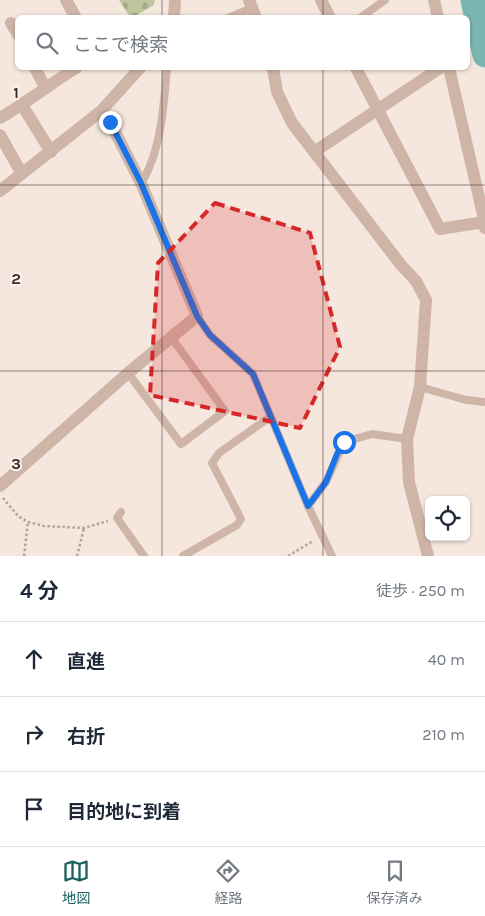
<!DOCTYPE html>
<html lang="ja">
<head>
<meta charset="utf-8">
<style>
  :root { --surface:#fff; --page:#f6f6f7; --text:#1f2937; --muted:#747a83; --line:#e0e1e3; --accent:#1a615d }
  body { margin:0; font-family:Karla,"Noto Sans JP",sans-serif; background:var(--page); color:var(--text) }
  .controls { position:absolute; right:15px; bottom:15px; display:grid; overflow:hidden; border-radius:8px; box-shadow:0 1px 4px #0004 }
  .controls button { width:45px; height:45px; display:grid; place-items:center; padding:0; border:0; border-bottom:1px solid var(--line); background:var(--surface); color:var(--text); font:25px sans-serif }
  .stop { position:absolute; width:15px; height:15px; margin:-11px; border:4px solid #1a73e8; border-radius:50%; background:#fff }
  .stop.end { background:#1a73e8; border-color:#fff; box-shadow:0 1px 5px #0008 }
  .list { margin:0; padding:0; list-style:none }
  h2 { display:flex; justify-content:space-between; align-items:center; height:65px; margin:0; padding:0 20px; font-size:21px }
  h2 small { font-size:16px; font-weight:400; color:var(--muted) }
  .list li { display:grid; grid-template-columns:32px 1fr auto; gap:15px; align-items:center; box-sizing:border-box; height:75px; padding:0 20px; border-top:1px solid var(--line) }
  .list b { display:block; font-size:19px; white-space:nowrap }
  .list em { font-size:16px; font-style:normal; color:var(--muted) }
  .icon { flex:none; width:28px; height:28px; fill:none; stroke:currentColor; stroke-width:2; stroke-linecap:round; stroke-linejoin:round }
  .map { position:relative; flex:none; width:485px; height:556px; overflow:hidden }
  .search { position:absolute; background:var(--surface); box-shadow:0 1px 4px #0004; left:15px; right:15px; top:15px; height:55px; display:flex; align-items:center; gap:12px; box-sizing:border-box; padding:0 18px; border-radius:8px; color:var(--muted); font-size:19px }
  .sheet { height:290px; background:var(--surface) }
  nav { display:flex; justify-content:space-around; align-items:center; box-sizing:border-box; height:70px; border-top:1px solid var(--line); background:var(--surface); font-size:14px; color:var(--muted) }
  nav a { display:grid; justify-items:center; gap:2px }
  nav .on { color:var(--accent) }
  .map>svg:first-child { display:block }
</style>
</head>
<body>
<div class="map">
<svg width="485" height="556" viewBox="0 0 485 556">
  <defs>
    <pattern id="cemetery-stones" width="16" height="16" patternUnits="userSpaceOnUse" patternTransform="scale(1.25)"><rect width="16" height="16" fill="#bdc69c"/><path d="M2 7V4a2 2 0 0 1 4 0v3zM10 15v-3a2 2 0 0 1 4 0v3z" fill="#a3aa86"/></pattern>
  </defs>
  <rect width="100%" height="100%" fill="#f5e7de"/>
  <!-- cemetery -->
  <path fill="url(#cemetery-stones)" d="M119,0H155L154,5L132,18L130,17Z"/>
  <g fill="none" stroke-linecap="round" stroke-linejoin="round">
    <!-- river -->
    <path stroke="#7ab5b0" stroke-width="25" d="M473,0L485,55"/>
    <!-- path -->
    <path stroke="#bb9f92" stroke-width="2.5" stroke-dasharray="2.5 2.5" stroke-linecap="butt" d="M3,498L18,516L28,522L44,526L84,528L108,521
      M24,556L28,522
      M77,556L84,528
      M288,556L313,541"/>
    <!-- lane -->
    <path stroke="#cfb5a8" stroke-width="8" d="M228,18L247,10L252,5
      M360,18L385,0
      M141,183C161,153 164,103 167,68
      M197,316L210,335L253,374L308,506L332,556
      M128,373L181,444L225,411L171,337
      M420,387L466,400L485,402
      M308,506L326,482L344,442L372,434L407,439
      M121,512L117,518L144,556
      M183,556L237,525L241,519L212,463L219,453L270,417"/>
    <!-- street -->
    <path stroke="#cfb5a8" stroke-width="12" d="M66,0L76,18
      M249,0L256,18
      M321,0L330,18
      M434,0L438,18
      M174,18L175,0
      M11,23L18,35
      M35,68L45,87
      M273,68L277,92L292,123L401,265L416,281L426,300L420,387L407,439L409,482L428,556
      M356,68L440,229L484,222
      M449,68L484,219L485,228
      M22,105L51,152
      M0,118C26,103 50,84 76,68
      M0,135L22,174
      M314,152L440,68
      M0,191L101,111L140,68
      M0,486L128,373L197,316L141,183L110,122"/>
  </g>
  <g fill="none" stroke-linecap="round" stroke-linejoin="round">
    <!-- route -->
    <path stroke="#1a73e8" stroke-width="6" d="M110,122L141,183L197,316L210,335L253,374L308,506L326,482L337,454L344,442"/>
  </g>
  <!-- marked area -->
  <path fill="#d62828" fill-opacity="0.2" stroke="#d62828" stroke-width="4" stroke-dasharray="10 6" stroke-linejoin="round" d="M215,203L310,233L340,347L300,428L150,395L158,263Z"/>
  <!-- grid -->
  <path fill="none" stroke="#3b2c29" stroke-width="1" stroke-opacity="0.55" d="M162,0V18M323,0V18M162,68V556M323,68V556M0,185H485M0,371H485"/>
  <g font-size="16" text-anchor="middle" font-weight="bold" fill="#3b2c29" stroke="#fcf2eb" stroke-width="4" stroke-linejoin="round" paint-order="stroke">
    <text x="16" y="98">1</text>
    <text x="16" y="284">2</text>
    <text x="16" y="469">3</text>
  </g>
</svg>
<div class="controls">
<button><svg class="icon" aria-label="locate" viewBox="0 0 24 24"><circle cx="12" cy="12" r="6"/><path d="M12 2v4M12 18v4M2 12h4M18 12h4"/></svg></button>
</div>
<div class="stop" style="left:344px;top:442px"></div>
<div class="stop end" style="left:110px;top:122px"></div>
<div class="search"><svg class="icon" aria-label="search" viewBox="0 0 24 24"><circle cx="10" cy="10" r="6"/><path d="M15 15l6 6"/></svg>ここで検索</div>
</div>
<section class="sheet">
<h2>4 分<small>徒歩 · 250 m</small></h2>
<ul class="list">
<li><svg class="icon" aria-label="ahead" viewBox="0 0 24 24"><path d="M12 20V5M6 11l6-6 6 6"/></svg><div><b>直進</b></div><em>40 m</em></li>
<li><svg class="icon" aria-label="right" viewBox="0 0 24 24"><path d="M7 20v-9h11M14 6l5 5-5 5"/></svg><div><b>右折</b></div><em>210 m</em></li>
<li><svg class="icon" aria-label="arrive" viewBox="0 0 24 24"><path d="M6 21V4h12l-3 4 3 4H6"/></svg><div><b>目的地に到着</b></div></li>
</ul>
</section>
<nav>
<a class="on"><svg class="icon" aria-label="map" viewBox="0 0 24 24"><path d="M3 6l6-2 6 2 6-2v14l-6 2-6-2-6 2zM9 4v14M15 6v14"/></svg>地図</a>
<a><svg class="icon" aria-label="directions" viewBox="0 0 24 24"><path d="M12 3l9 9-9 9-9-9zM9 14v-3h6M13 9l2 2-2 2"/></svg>経路</a>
<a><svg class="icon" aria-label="saved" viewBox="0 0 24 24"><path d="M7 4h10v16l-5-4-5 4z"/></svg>保存済み</a>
</nav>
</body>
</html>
